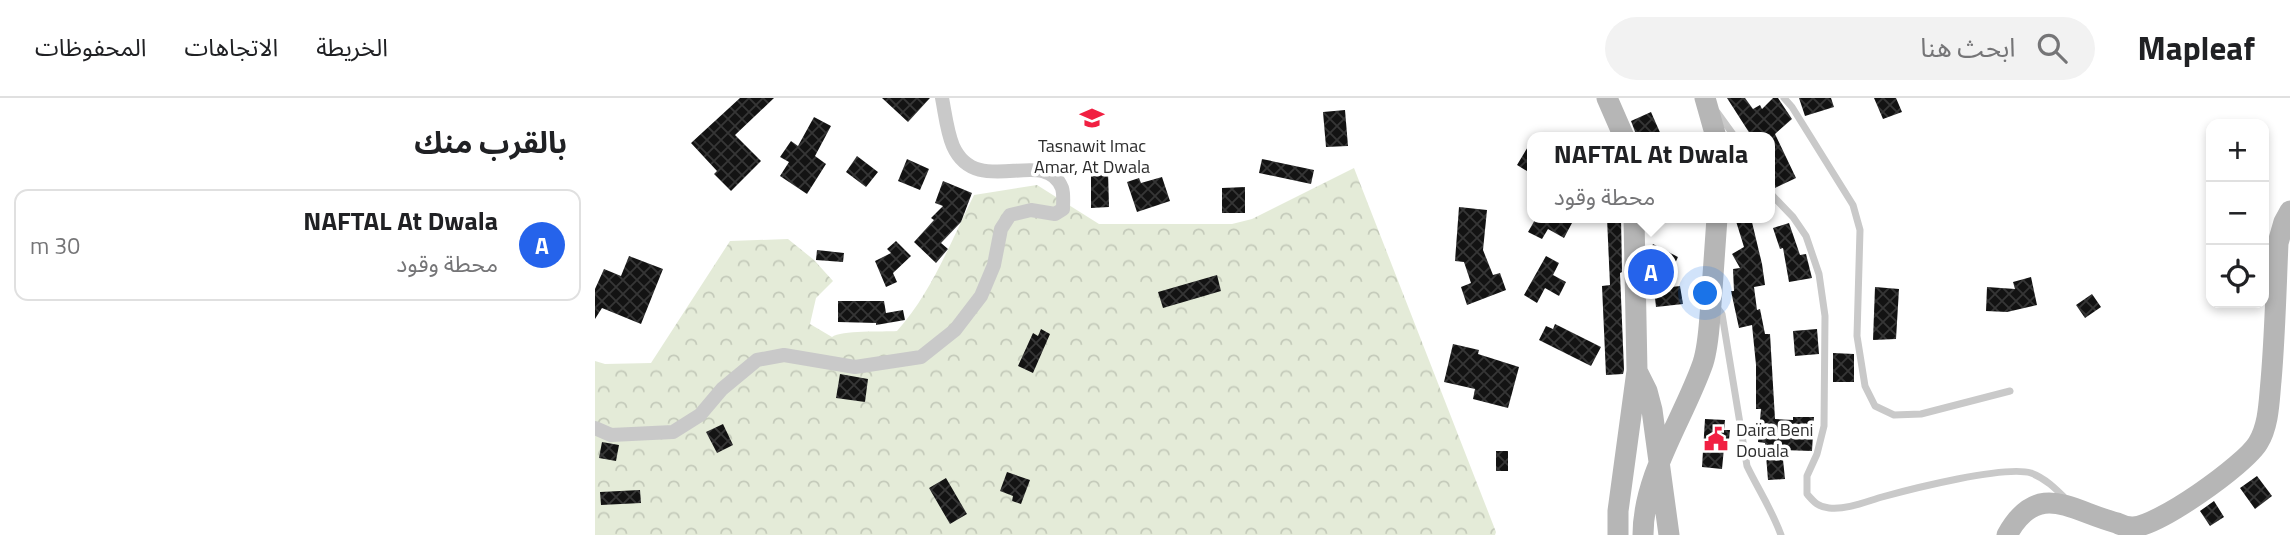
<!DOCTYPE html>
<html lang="ar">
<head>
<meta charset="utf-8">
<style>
  :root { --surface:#fff; --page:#f2f2f2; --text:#202124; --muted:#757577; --line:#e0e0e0; --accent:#2563eb }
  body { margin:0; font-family:"Titillium Web","Noto Sans Arabic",sans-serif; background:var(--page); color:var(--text); direction:rtl }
  .controls { position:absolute; right:21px; top:21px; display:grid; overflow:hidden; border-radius:14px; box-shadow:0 4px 10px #0003 }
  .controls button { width:63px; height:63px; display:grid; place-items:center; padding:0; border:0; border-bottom:2px solid var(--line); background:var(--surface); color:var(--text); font:35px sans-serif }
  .you { position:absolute; left:1111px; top:196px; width:24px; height:24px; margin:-18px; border:5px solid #fff; border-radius:50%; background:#1a73e8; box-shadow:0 0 0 10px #1a73e833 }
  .badge { display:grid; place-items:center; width:46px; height:46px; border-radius:50%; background:var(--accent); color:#fff; font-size:23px; font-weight:700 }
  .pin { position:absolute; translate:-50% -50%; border:4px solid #fff; box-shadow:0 2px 7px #0006 }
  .popup { position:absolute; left:932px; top:34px; width:248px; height:91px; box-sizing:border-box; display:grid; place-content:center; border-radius:14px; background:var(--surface); filter:drop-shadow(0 2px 5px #0005); font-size:23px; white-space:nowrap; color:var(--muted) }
  .popup b { font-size:26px; color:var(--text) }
  .popup::after { content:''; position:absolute; left:50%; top:100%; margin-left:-14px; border:14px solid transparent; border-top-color:var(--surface) }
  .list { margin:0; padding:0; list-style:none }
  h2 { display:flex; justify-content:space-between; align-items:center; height:91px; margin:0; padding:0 28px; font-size:30px }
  h2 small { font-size:23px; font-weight:400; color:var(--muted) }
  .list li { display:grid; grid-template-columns:46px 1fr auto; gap:21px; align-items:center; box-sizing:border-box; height:112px; margin:0 14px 14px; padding:0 14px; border:2px solid var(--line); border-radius:14px }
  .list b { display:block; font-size:26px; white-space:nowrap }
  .list p { margin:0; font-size:23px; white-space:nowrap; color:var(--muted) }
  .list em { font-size:23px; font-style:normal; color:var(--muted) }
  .icon { flex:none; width:38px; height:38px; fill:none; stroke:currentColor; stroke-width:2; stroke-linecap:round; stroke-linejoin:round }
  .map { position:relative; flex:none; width:1695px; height:437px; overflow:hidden; direction:ltr }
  header { display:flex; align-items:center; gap:42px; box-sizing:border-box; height:98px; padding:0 35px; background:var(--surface); border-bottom:2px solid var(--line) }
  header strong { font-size:33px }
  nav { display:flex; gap:38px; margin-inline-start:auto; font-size:24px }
  .search { width:490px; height:63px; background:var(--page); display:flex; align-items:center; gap:18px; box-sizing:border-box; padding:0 24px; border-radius:38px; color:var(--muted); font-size:26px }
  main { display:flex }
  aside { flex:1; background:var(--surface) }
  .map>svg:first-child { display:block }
</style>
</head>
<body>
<header>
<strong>Mapleaf</strong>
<div class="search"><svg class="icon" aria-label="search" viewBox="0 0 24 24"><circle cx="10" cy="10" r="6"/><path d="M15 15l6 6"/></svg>ابحث هنا</div>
<nav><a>الخريطة</a><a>الاتجاهات</a><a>المحفوظات</a></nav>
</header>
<main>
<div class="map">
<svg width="1695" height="437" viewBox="0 0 1695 437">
  <defs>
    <pattern id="forest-crowns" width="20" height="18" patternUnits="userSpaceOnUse" patternTransform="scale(1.75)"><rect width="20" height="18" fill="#e4ebd8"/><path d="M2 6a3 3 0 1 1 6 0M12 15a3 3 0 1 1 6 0" fill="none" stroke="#c4caba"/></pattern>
    <pattern id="building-cross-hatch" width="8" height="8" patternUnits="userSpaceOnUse" patternTransform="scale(1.75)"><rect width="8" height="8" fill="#131313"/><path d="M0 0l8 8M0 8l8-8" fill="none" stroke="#363636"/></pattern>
  </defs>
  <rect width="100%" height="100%" fill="#fff"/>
  <!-- forest -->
  <path fill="url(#forest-crowns)" d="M759,70L901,434L900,437H0V263L10,266L56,265L135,143L193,141L219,162L238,183L221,200L215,226L237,239C246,232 288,234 302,233C337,194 356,143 379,97L442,87L504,126H637L657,121Z"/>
  <!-- building -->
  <path fill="url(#building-cross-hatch)" d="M145,0H179L140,37L166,63L136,93L119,76L122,73L96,45Z
    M287,0H335L313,24Z
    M1132,0H1150L1158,11L1165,7L1167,11L1178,0H1183L1197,21L1180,36L1201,80L1180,90L1175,79V39H1157Z
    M1204,0H1236L1239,9L1210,18Z
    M1279,0H1301L1307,14L1288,21Z
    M750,12L753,48L731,49L728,14Z
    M1056,14L1067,39H1042L1036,23Z
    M219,19L236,28L220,58L231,66L212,96L185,78L194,64L185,59L196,43L203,48Z
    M937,42V76L922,67Z
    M262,58L283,74L271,89L251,74Z
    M312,61L334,71L325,92L303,83Z
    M667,61L719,72L716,86L664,75Z
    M496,73H513L514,109L496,110Z
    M567,79L575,103L542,114L532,84L544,80L546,85Z
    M348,83L377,95L366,124L346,145L353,151L341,165L319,144L339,122L336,120L348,108L340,105Z
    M650,89V115H627V90Z
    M864,109L892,112L888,152L898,177L905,175L911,192L872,207L866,189L876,185L869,164L860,163Z
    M941,120H968L977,125L969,140L953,131L947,141L933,134Z
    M1012,120H1026L1027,174L1025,175L1029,272L1028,276L1011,277L1007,188L1015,187Z
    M1140,120H1156L1167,166L1170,187L1159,189L1162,212L1165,211L1170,236H1175L1180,321L1198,322V319H1219L1217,353L1187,352L1190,381L1173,382L1170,345L1163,344L1166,311H1161V267L1157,227L1144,230L1136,193H1139L1138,171L1145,170L1137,156L1149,149Z
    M1194,125L1205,157L1211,156L1217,180L1194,184L1188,150L1185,151L1178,130Z
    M301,143L316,158L298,175L302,184L291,189L280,163L296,155L292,151Z
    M1058,146L1083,159L1076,174L1053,162V156Z
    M222,152L249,155L248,164L221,162Z
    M34,158L68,171L46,226L7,210L0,221V191L9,171L26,178Z
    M951,158L964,165L958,177L971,184L964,198L950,190L942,205L929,197Z
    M622,177L626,193L568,210L563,194Z
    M1436,179L1442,207L1412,214L1391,213L1392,189L1420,191L1418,184Z
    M1085,188L1088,206L1061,209L1059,191Z
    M1280,189L1304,191L1301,241L1278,242Z
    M1497,196L1506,209L1490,220L1481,207Z
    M243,203H289L291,215L308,212L310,222L281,227V225L243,224Z
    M960,226L1006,249L996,268L944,242L951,228L958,231Z
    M446,231L455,236L438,275L423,268L438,235L443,238Z
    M1222,231L1224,256L1200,258L1198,233Z
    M858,246L884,252L883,256L924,269L913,310L878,301L880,291L849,284Z
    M1238,255L1259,256V284H1238Z
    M245,276L273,281L270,304L241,300Z
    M1110,321L1130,322L1129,332H1135L1133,351L1129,350L1127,371L1107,369Z
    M128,326L138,347L122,355L111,334Z
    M7,344L24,347L21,363L4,360Z
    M901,353H913V373H901Z
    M412,374L435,382L426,406L417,403L418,398L405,393Z
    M1662,378L1677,398L1660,411L1645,390Z
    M351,380L372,416L355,426L334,390Z
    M45,392L46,405L6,407L5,394Z
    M1619,403L1629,419L1615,428L1605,413Z"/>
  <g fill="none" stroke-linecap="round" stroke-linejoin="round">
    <!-- lane -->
    <path stroke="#c9c9c9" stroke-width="7" d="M1189,0L1197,9L1258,107L1265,132L1262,238L1270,288L1280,308L1299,317L1326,316L1415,293
      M1122,14L1140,39
      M1175,95L1198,119L1211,138L1224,176L1230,218L1229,328L1222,356L1212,378V396C1219,404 1223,409 1234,410C1251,412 1270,404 1287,399C1316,391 1410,367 1436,375C1450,380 1461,391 1471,401
      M1121,208L1127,216L1152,368C1163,391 1177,412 1186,437"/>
    <!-- street -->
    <path stroke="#c9c9c9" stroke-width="14" d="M0,330L16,337L78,334L105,317L127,291L162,262L189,257L260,269L326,259L360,232L386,198L399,167L406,131L415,117L436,112L460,116L468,111C468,105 469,96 467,90C450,47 382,102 358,48C352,34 350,15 347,0"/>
    <!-- secondary -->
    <path stroke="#b6b6b6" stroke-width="21" d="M1012,0L1029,39
      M1110,0L1121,39
      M1042,273L1052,293L1057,312L1074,437
      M1023,437V413L1042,273L1039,120
      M1048,437C1048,377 1089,320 1108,265C1114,246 1114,226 1116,206C1118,177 1120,148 1122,120
      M1412,437C1443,381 1476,413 1522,425C1526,427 1532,429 1537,429C1561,430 1650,367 1663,345C1674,327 1674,303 1676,283C1680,237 1681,191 1683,145L1689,124L1695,113"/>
  </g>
  <!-- icons -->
  <defs>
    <g id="school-bare" transform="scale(1.89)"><path d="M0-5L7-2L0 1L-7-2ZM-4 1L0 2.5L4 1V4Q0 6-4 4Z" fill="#f12042" stroke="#fff" stroke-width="2.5" paint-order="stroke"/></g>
    <g id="civic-bare" transform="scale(1.89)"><path d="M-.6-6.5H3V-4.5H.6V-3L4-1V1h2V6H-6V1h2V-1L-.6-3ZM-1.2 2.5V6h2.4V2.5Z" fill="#f12042" stroke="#fff" stroke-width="2.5" paint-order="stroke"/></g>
  </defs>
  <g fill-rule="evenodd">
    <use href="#school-bare" x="497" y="20"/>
    <use href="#civic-bare" x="1121" y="341"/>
  </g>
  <g text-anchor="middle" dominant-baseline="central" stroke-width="7" stroke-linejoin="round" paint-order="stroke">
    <!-- poi labels -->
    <g font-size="18" fill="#2c2c2c" stroke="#fff">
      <text x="497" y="47">Tasnawit Imac<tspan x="497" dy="21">Amar, At Dwala</tspan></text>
      <text x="1141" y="331" text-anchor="start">Daïra Beni<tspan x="1141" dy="21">Douala</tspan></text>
    </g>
  </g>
</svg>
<div class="controls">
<button>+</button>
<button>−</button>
<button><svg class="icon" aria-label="locate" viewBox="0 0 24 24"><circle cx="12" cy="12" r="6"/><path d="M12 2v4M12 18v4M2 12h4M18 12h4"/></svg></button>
</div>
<div class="you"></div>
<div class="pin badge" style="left:1056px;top:174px">A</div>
<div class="popup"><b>NAFTAL At Dwala</b>محطة وقود</div>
</div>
<aside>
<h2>بالقرب منك<small></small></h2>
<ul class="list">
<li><span class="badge">A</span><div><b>NAFTAL At Dwala</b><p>محطة وقود</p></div><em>30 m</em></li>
</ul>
</aside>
</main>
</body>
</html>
